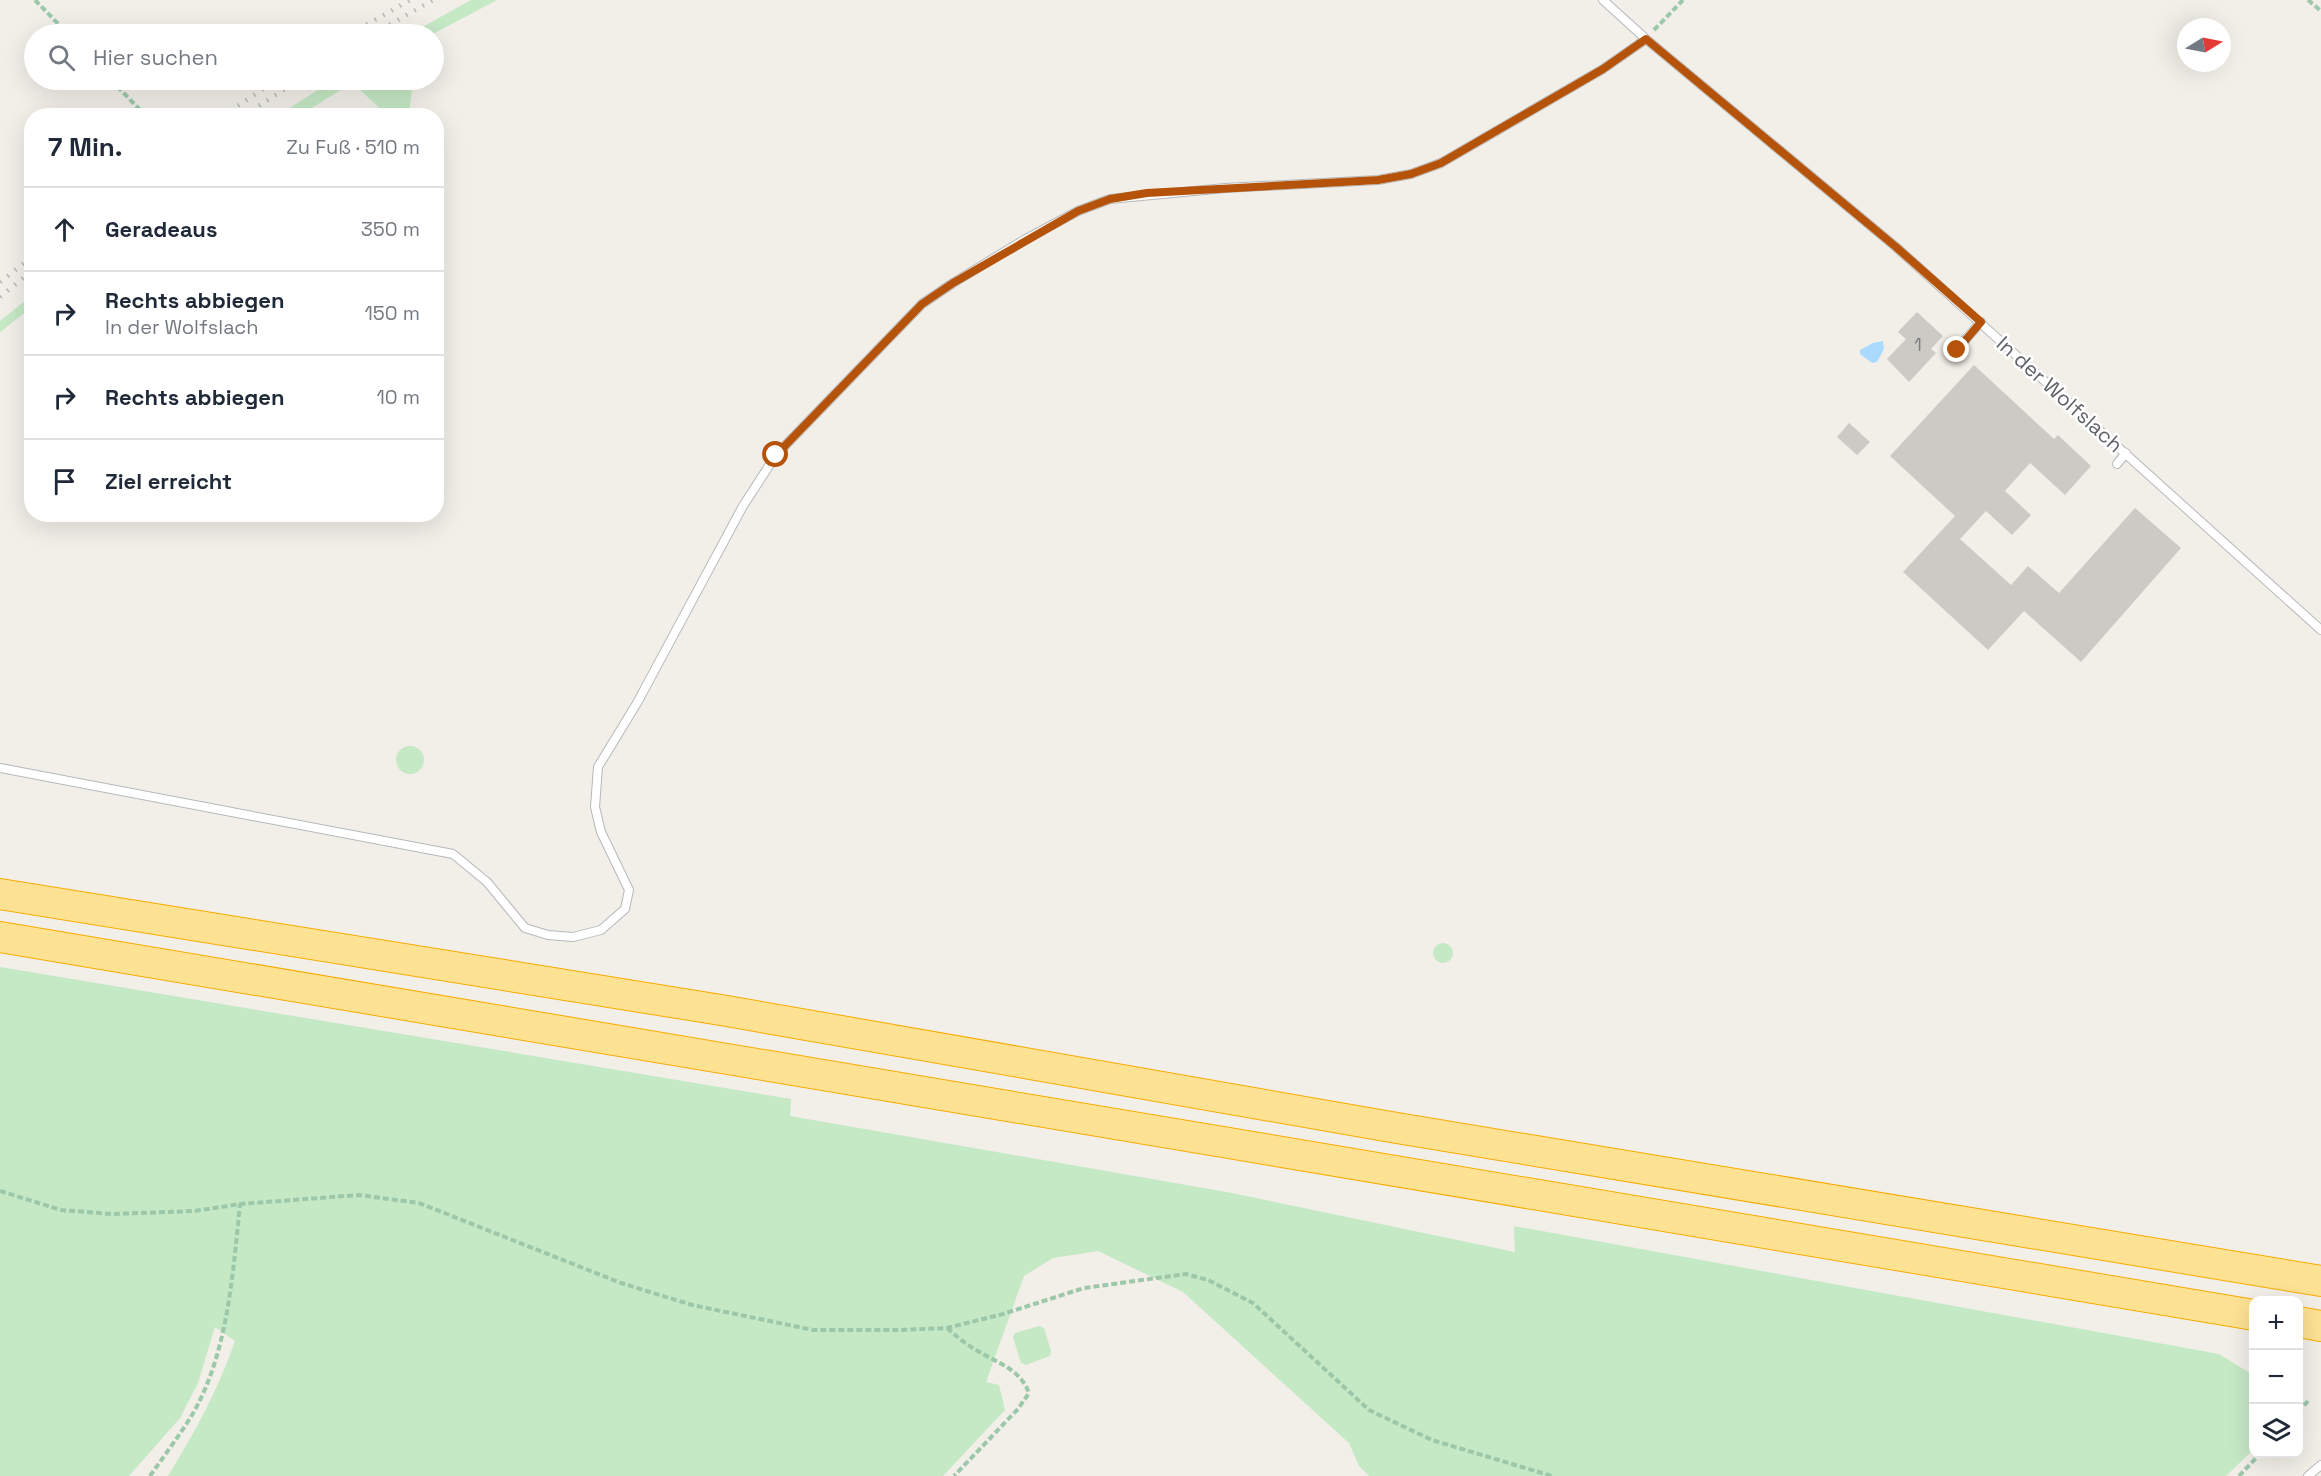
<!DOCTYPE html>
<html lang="de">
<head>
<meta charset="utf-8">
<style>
  :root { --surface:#fff; --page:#f6f6f7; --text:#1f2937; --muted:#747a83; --line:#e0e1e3 }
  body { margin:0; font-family:"Space Grotesk",sans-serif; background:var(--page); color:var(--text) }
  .controls { position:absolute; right:18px; bottom:18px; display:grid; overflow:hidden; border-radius:12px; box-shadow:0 6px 24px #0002 }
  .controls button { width:54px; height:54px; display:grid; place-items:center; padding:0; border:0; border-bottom:2px solid var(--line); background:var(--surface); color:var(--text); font:30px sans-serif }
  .compass { position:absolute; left:2177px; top:18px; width:54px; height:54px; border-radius:50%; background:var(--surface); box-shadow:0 6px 24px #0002; rotate:80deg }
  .stop { position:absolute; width:18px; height:18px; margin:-14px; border:4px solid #b45309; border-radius:50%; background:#fff }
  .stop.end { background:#b45309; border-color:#fff; box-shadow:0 2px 6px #0008 }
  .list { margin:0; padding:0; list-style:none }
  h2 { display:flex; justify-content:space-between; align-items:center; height:78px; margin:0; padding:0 24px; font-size:26px }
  h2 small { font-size:20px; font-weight:400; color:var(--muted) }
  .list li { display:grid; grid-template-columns:39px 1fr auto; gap:18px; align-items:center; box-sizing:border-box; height:84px; padding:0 24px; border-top:2px solid var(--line) }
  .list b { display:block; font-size:22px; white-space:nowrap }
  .list p { margin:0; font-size:20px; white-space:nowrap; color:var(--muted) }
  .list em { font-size:20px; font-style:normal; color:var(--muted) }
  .icon { flex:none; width:33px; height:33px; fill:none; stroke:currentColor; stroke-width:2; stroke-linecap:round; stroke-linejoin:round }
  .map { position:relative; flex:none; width:2321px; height:1476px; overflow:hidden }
  .search { position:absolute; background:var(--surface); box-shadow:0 6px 24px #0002; left:24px; top:24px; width:420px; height:66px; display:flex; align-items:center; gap:15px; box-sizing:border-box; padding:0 21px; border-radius:33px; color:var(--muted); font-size:22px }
  .panel { position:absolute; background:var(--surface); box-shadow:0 6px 24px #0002; left:24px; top:108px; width:420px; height:414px; border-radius:24px }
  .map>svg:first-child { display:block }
</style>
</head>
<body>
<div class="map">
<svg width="2321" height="1476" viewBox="0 0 2321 1476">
  <rect width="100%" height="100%" fill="#f1efe8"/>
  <!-- green -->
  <path fill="#c5e8c5" d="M471,0H497L433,34H410Z
    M333,80H413L409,115H387L360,90L349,85L300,115H279Z
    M31,296V308L0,332V321Z
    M396 760a14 14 0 1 1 28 0a14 14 0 1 1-28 0Z
    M1433 953a10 10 0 1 1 20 0a10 10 0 1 1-20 0Z
    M0,967L791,1099L790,1116L1232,1193L1515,1252L1514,1226L2219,1354L2253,1375V1450L2226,1476H1369L1359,1466L1349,1443L1183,1292L1098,1251L1053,1258L1024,1276L986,1382L999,1385L1005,1410L943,1476H168C195,1432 218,1390 235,1341L215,1327L198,1383L180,1418L129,1476H0Z
    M1039,1326L1044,1328L1051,1351L1050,1356L1026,1365L1021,1363L1013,1337L1015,1333Z"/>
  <!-- water -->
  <path fill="#aadaff" d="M1883,341L1884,349L1877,362L1872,363L1860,354V350L1873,343Z"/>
  <!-- building -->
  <path fill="#cccac5" d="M1917,312L1943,336L1931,349L1936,353L1909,382L1887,359L1906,339L1898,332Z
    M1974,365L2054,439L2058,435L2091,466L2065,495L2030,463L2005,491L2031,515L2012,535L1986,511L1960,539L2011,585L2028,566L2059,593L2135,508L2181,548L2081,662L2024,611L1988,650L1903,572L1955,516L1890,456Z
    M1849,423L1870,442L1857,455L1837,437Z"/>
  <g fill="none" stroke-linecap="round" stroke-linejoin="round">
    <!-- lane casing -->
    <g stroke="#b5b8bc" stroke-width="10">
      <path id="lane" d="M1603,0L1646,39L1896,247L2321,630
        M1957,349L1981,322
        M2117,464L2126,453
        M0,768L453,854L487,882L525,928L548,935L573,937L601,930L625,909L629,890L601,832L595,807L598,767L637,703L743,506L776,455L922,304L953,283L1024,240L1078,211L1110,199L1225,188L1378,180L1411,174L1441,163L1603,69L1646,39
        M2308,1476L2321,1465"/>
    </g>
    <!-- highway casing -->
    <g stroke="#f9ab00" stroke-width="32">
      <path id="highway" d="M0,894L721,1010L1391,1127L2321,1281
        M0,937L2254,1315
        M2298,1322L2321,1326"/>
    </g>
    <!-- path -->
    <path stroke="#9cc7a9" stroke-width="4" stroke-dasharray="6 3" stroke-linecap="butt" d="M35,0L68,34
      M2308,0L2321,11
      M1654,30L1683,0
      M111,80L145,115
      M0,1191L61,1210L112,1214L195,1211L240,1204L359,1195L419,1203L621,1283L692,1305L813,1330H899L947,1328L1003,1314L1084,1288L1186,1274L1208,1280L1253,1303L1369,1410L1432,1440L1552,1476
      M947,1328C957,1337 967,1345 978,1351C999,1364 1020,1369 1029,1393L1018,1409L954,1476
      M2298,1412L2308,1401
      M150,1476C164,1456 179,1436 192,1415C228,1354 233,1272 240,1204
      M2239,1476L2260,1454"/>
    <!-- lane -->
    <use href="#lane" stroke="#fff" stroke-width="8"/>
    <!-- highway -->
    <use href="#highway" stroke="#fde293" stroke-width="30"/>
    <!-- rail -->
    <path stroke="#b6b7b8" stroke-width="4.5" stroke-dasharray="1.5 8" stroke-linecap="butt" d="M350,34L410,0
      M373,34L433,0
      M222,116L277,80
      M243,116L299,80
      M0,282L32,257
      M0,297L32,271"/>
  </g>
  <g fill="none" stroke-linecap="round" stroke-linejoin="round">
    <!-- route -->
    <path stroke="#b45309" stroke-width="8" d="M776,455L922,304L953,283L1078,211L1110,199L1147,193L1378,180L1411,174L1441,163L1603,69L1646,39L1896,247L1981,322L1957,350"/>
  </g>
  <g text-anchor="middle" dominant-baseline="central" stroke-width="5" stroke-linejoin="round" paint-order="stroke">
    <!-- number labels -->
    <g font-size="18" fill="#7a7d7f">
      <text x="1918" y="344">1</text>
    </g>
    <!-- street labels -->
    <g font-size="21" fill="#5f6368" stroke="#fff">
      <text transform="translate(2060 394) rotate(42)">In der Wolfslach</text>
    </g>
  </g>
</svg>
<div class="controls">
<button>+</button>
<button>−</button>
<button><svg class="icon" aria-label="layers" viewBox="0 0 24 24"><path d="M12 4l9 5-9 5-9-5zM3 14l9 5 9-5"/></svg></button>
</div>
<svg class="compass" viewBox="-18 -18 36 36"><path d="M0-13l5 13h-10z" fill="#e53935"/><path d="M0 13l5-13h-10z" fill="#747a83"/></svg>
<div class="stop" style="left:776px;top:455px"></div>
<div class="stop end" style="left:1957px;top:350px"></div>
<div class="search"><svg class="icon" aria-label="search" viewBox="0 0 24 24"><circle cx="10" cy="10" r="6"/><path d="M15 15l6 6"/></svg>Hier suchen</div>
<section class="panel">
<h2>7 Min.<small>Zu Fuß · 510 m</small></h2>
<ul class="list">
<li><svg class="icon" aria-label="ahead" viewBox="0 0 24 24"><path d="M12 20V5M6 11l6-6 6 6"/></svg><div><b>Geradeaus</b></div><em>350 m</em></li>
<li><svg class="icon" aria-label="right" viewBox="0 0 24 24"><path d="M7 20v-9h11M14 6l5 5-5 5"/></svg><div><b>Rechts abbiegen</b><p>In der Wolfslach</p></div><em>150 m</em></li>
<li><svg class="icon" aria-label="right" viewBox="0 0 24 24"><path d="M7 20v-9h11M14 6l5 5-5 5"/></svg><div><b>Rechts abbiegen</b></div><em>10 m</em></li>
<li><svg class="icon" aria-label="arrive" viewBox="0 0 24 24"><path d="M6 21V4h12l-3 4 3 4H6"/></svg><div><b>Ziel erreicht</b></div></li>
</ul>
</section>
</div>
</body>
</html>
